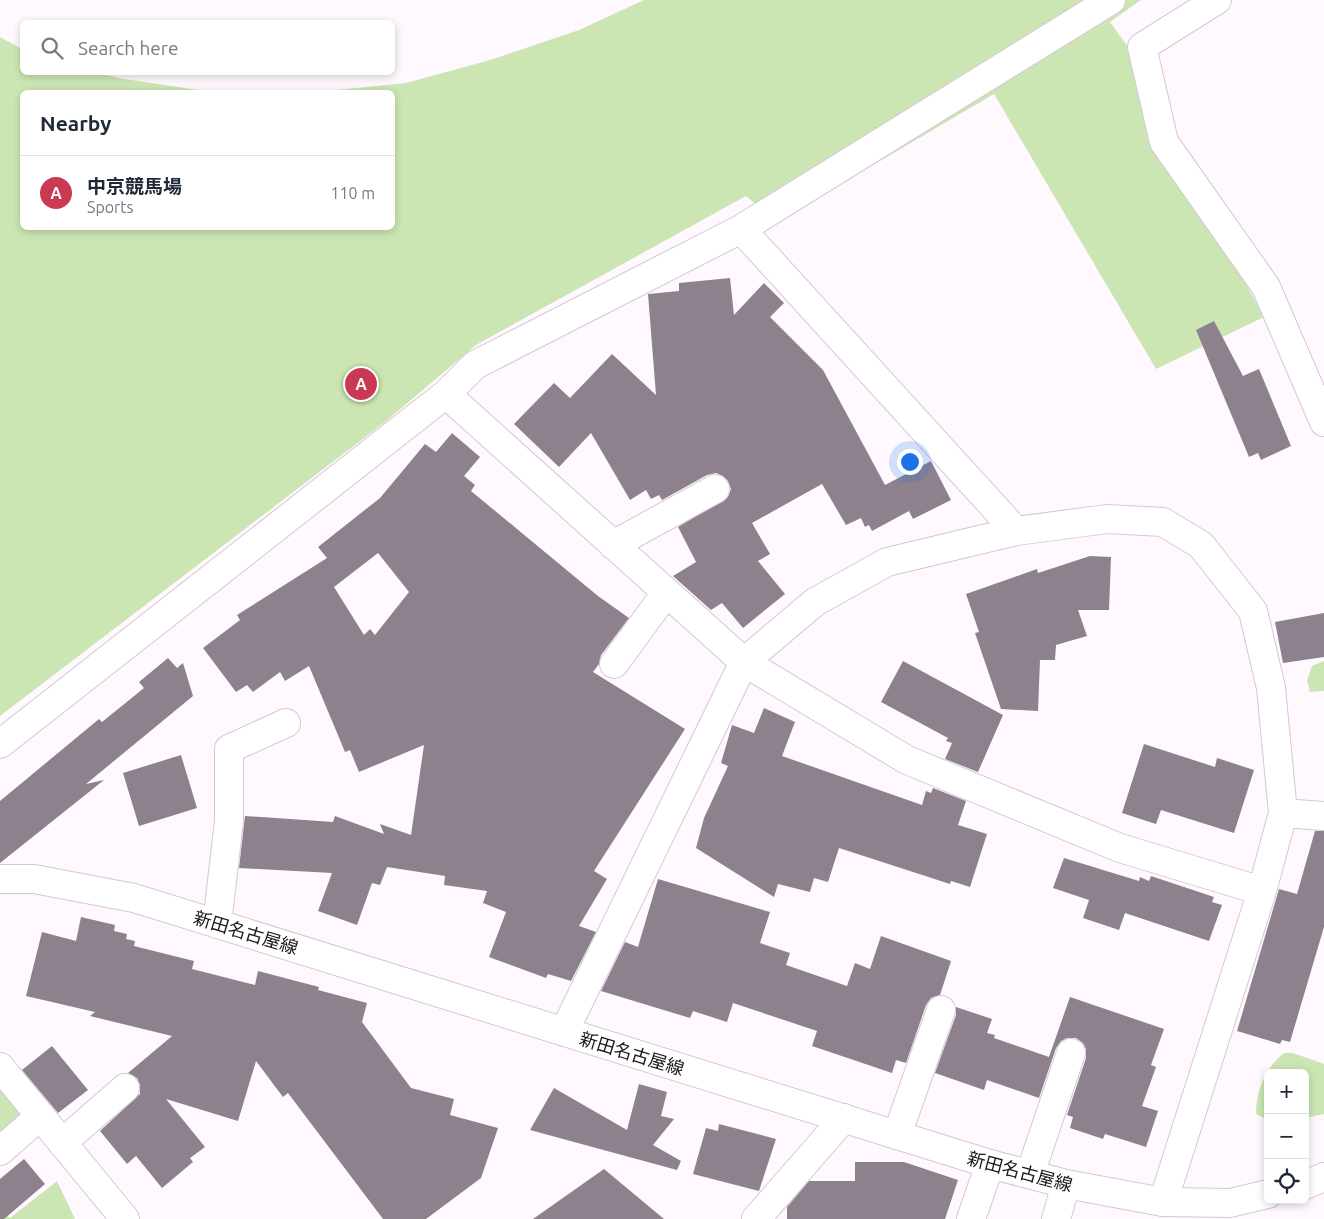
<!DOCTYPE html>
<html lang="en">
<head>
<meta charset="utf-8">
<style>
  :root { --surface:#fff; --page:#f6f6f7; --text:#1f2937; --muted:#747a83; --line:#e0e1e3; --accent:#c93951 }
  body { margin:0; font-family:Ubuntu,"Noto Sans JP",sans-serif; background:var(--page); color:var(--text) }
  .controls { position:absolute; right:15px; bottom:15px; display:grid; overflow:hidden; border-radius:8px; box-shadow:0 2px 8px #0003 }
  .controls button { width:45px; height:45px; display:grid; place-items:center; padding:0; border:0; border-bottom:1px solid var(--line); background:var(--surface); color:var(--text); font:25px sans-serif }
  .you { position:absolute; left:909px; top:461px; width:18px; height:18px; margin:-12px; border:4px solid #fff; border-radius:50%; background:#1a73e8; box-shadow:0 0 0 8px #1a73e833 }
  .badge { display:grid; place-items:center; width:32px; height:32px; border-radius:50%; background:var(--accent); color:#fff; font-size:16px; font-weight:700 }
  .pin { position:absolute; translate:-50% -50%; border:2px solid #fff; box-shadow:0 1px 5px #0006 }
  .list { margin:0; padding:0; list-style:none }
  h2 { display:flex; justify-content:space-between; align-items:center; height:65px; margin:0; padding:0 20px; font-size:21px }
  h2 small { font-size:16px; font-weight:400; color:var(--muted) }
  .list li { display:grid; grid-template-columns:32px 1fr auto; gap:15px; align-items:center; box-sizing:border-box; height:75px; padding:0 20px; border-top:1px solid var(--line) }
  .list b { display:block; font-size:19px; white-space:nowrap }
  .list p { margin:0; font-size:16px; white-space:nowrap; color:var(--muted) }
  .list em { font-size:16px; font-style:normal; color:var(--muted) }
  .icon { flex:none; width:28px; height:28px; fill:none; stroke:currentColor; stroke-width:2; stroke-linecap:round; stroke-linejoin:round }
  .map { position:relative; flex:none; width:1324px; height:1219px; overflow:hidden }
  .search { position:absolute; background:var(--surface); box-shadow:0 2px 8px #0003; left:20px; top:20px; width:375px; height:55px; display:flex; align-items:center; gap:12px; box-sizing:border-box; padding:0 18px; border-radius:8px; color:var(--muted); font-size:19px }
  .panel { position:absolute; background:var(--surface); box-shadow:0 2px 8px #0003; left:20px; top:90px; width:375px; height:140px; border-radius:8px }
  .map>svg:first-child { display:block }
</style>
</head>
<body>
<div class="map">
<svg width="1324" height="1219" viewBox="0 0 1324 1219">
  <rect width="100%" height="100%" fill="#fff9ff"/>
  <!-- green -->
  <path fill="#cbe6b3" d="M644,0H1141L1110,22L1128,47L1149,143L1239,271L1264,317L1156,369L994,94L776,222L746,196L476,345L385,422L0,716V37L22,49V72L100,73L118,78L211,92H22V228H392V92H317L406,83L490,60L579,30Z
    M1324,661V691L1310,692L1307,680L1312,666Z
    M1284,1053H1293L1324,1064V1114L1305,1118V1073H1268V1120L1256,1114C1256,1090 1266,1067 1284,1053Z
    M0,1080L31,1116L0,1143Z
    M57,1181L75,1219H0V1211L10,1218Z"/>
  <!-- building -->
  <path fill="#8c818d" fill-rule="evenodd" d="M730,278L734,315L764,283L784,303L770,317L823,370L885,485L931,461L951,500L913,519L909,511L872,531L869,525L865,527L861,518L846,525L822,484L752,523L770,554L758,561L785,594L743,628L722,603L711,610L673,576L696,562L678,527L728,497L731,489L728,481L723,476L716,473L707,475L662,500L659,495L651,499L646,490L630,500L591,433L559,467L514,424L554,383L570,398L612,354L656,395L648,294L679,291V283Z
    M1214,321L1243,376L1259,369L1291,446L1261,460L1258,453L1249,457L1196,330Z
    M452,433L480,457L464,476L475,485L471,491L598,596L629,618L601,655L599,664L593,672L685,729L594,871L607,879L579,926L596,932L571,981L548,974L546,978L489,957L506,912L483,903L487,891L444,885L445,876L387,867L380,885L372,883L357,925L318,911L332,873L239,868L245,816L333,822L335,816L384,834L380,824L411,835L424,745L359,772L350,750L345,752L309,666L285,681L280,672L253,692L247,685L236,692L203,648L240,620L237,615L327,558L318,547L380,498L425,444L436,452ZM378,553L409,592L375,635L370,629L364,635L334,587Z
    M1090,556L1111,557L1109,610H1078L1087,636L1056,645L1055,660H1040L1038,711L1001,709L975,633L979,632L966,594L1037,569L1038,573Z
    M1324,613V657L1283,663L1275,622Z
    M168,658L177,668L183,663L193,696L86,784L104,780L0,863V801L99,719L102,722L144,688L139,682Z
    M903,661L1003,715L978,772L945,759L952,743L946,741L948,738L881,702Z
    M764,708L795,722L782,756L922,805L926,791L931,793L933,788L966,801L958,825L987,834L970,887L951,881L950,884L839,848L828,882L814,878L810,892L778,884L774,897L696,848L704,818L728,766L721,763L732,725L754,733Z
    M1144,744L1215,767L1217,758L1254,770L1234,833L1161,810L1156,824L1122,813Z
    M181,755L197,808L139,826L123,773Z
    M1315,831H1324V927L1290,1042L1282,1040L1280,1044L1237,1031L1279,889L1297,894Z
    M1064,858L1139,881L1140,877L1149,881L1151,876L1214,897L1212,902L1222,905L1209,941L1125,913L1119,930L1083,918L1089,900L1053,888Z
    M658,879L770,912L760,943L790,953L786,965L847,986L855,963L870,969L881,936L951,961L940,995L931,998L926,1005L906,1063L896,1060L892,1073L812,1046L817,1031L733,1003L727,1022L693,1011L690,1018L601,991L625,942L638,947Z
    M81,917L115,925L114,931L127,934L126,939L135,941L134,946L194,961L192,969L255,985L258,971L319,987L318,990L367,1003L362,1022L411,1088L454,1099L450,1115L498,1128L481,1178L426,1219H383L288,1093L283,1097L256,1061L238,1121L166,1099L205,1147L190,1158L193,1162L162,1188L136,1156L127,1164L100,1131L140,1094V1085L137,1078L128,1073L172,1036L90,1016L95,1012L26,996L42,932L76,941Z
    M1070,997L1164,1029L1151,1065L1156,1067L1142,1106L1158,1111L1146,1147L1105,1134L1103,1139L1070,1128L1073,1117L1067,1115L1086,1058V1049L1083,1043L1076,1038H1067L1061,1041L1056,1048L1039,1098L987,1080L984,1090L935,1073L956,1015V1007L992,1019L987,1033L995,1035L994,1038L1049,1057Z
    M52,1046L88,1090L58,1113L22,1070Z
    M639,1084L667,1092L661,1116L674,1119L653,1145L681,1161L677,1170L530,1130L554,1088L627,1130Z
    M719,1124L776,1139L759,1191L693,1174L706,1128L718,1131Z
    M24,1159L45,1184L4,1219H0V1179Z
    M855,1162H904L958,1180L945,1219H787V1207L809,1181H855Z
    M604,1169L664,1219H533Z"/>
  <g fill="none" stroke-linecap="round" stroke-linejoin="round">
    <!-- minor casing -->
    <g stroke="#d4c7d4" stroke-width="30">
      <path id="minor" d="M1217,0L1142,47L1164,142L1266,287L1324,422
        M446,394L744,662L907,760L1120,848L1262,891L1163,1202
        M1016,531L1107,519L1163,522L1201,545L1253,611L1271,688L1283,813L1262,891
        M613,545L715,489
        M614,664L666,593
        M0,744L446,394L475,365L741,229L1111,0
        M1283,813L1324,816
        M217,924L229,821V749L286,723
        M564,1032L744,662L815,602L887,562L1016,531L741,229
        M0,1067L125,1219
        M897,1135L941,1010
        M62,1143L125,1088
        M0,1151L40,1116
        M1030,1174L1071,1053
        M756,1219L844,1118
        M971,1219L990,1164
        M1056,1219L1066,1184"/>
    </g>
    <!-- major casing -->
    <g stroke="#d4c7d4" stroke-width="30">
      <path id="major" d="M0,879H34L134,898L990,1164L1066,1184L1163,1202L1230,1203L1268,1194
        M1305,1185L1324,1177"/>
    </g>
    <!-- minor -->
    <use href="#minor" stroke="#fff" stroke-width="28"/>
    <!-- major -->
    <use href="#major" stroke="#fff" stroke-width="28"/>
  </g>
  <g text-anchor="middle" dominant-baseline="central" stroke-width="4.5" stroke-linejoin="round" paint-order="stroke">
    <!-- street labels -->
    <g font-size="18" fill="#1b161b" stroke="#fff">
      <text transform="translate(246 932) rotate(17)">新田名古屋線</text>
      <text transform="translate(632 1053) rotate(17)">新田名古屋線</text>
      <text transform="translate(1020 1171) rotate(15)">新田名古屋線</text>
    </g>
  </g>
</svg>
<div class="controls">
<button>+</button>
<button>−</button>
<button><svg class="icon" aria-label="locate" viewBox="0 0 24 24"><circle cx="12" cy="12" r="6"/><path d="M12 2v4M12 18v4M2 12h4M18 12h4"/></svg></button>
</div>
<div class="you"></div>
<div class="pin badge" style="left:361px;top:384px">A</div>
<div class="search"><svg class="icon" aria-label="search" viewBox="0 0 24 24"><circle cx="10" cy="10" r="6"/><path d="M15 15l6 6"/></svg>Search here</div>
<section class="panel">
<h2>Nearby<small></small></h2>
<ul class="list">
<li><span class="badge">A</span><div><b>中京競馬場</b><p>Sports</p></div><em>110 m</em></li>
</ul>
</section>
</div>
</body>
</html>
